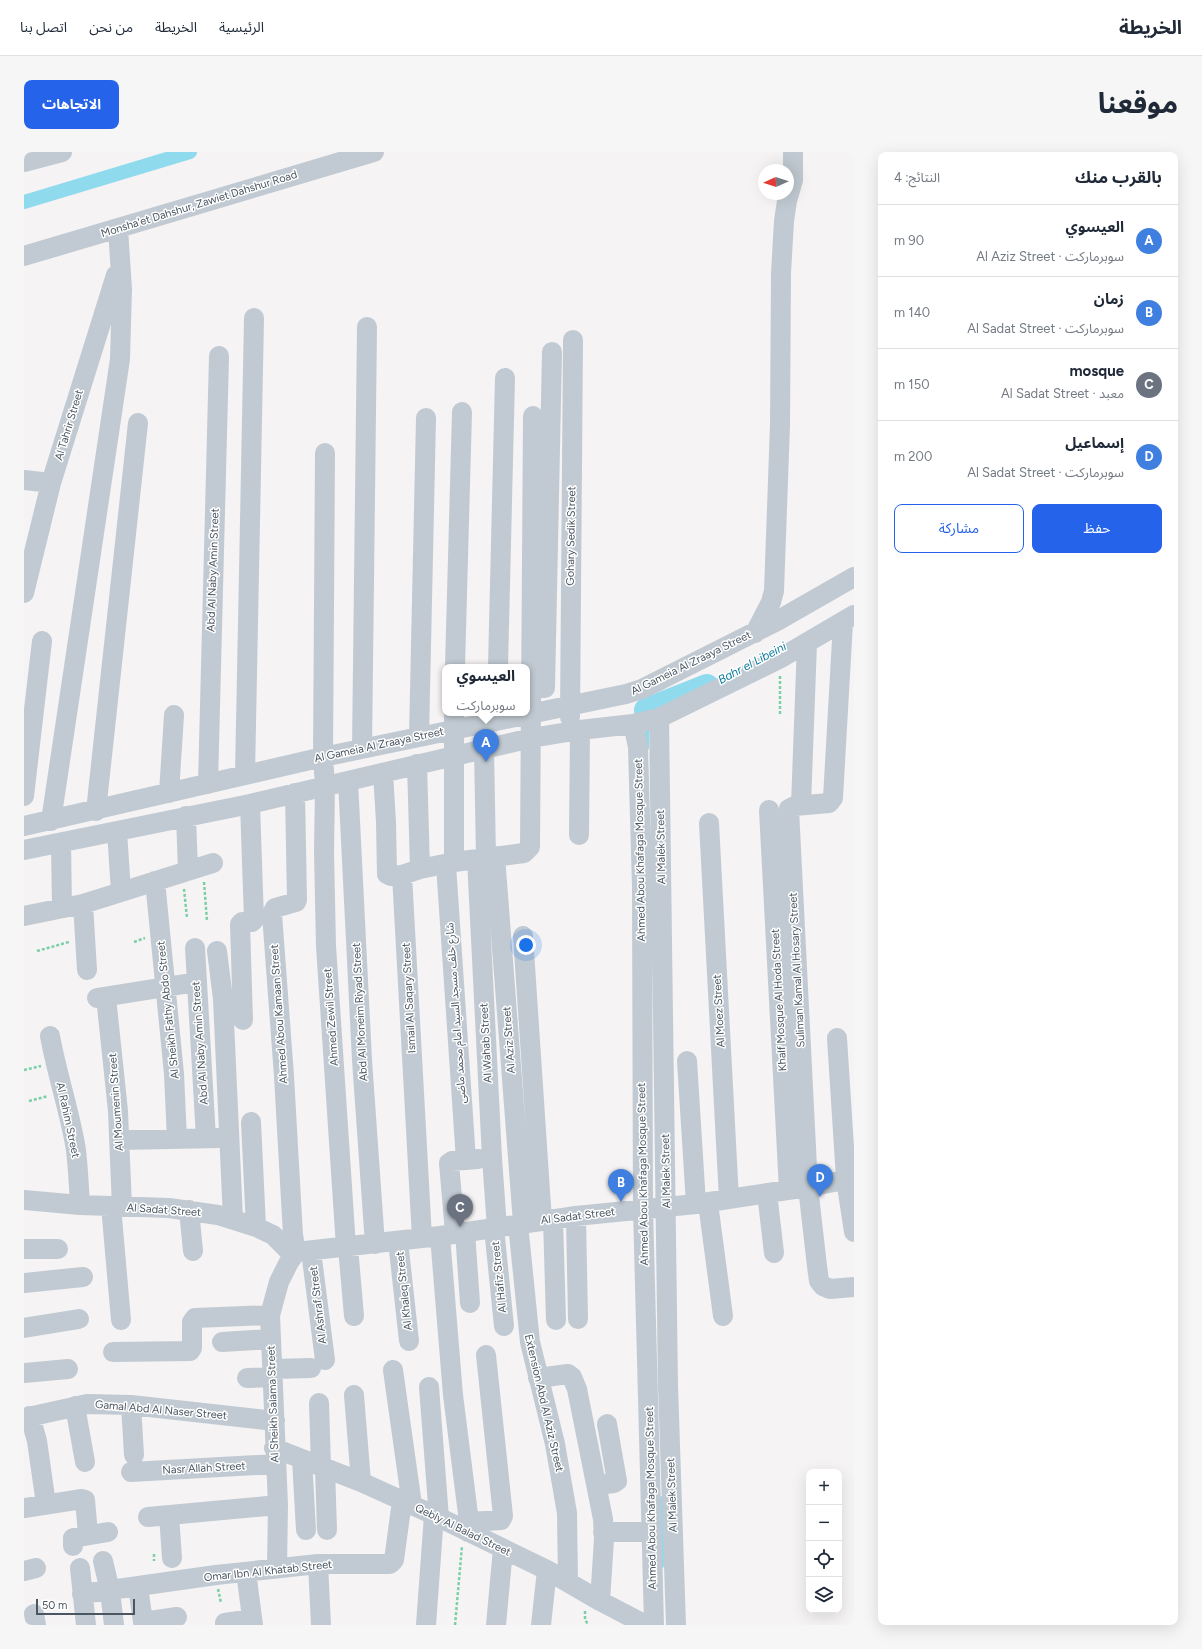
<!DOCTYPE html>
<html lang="ar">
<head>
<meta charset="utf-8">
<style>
  :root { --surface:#fff; --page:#f6f6f7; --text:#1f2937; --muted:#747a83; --line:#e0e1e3; --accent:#2563eb }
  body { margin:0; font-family:Figtree,"Noto Sans Arabic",sans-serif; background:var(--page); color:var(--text); direction:rtl }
  .controls { position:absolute; right:12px; bottom:12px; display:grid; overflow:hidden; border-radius:8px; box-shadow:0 4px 16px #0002 }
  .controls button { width:36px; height:36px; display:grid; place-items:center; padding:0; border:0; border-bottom:1px solid var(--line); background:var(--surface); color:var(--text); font:20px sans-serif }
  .compass { position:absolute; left:734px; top:12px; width:36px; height:36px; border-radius:50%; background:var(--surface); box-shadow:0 4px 16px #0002; rotate:267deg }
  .scale { position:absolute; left:12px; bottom:10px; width:99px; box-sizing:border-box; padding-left:4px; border:2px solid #4a5661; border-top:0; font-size:11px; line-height:14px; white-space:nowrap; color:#4a5661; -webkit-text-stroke:3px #fff; paint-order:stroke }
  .you { position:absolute; left:502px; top:793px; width:14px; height:14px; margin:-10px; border:3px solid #fff; border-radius:50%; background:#1a73e8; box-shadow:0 0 0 6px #1a73e833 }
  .badge { display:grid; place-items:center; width:26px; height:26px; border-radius:50%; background:var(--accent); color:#fff; font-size:13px; font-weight:700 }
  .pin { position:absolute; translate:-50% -33px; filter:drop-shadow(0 1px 2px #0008) }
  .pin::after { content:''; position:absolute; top:21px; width:14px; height:12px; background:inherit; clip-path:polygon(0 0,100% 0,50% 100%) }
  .popup { position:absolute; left:418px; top:512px; width:88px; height:52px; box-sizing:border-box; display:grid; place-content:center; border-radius:8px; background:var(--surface); filter:drop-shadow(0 1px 3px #0005); font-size:13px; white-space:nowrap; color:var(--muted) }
  .popup b { font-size:15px; color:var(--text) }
  .popup::after { content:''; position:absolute; left:50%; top:100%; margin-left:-8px; border:8px solid transparent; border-top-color:var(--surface) }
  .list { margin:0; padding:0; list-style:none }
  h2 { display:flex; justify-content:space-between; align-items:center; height:52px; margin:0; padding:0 16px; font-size:17px }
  h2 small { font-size:13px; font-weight:400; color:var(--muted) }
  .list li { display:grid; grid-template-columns:26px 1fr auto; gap:12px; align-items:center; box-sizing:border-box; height:72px; padding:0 16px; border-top:1px solid var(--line) }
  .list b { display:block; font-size:15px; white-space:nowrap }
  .list p { margin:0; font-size:13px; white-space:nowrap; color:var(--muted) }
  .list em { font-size:13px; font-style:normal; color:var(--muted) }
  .actions { display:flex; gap:8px; padding:12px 16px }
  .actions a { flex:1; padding:9px 0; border:1px solid var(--accent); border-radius:8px; text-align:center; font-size:14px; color:var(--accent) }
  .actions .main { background:var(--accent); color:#fff }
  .icon { flex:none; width:22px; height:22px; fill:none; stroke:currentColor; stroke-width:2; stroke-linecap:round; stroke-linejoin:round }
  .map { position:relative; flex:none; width:830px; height:1473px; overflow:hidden; direction:ltr; border-radius:8px }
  header { display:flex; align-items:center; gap:24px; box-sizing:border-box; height:56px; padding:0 20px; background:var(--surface); border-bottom:1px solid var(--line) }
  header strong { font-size:19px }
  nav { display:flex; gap:22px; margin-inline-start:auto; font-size:14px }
  .intro { display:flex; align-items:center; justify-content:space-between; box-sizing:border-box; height:96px; padding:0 24px }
  h1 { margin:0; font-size:28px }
  .button { padding:10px 18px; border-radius:8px; background:var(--accent); color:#fff; font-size:14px; font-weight:700 }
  main { display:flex; gap:24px; padding:0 24px }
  aside { flex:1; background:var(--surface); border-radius:8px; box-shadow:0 4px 16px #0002 }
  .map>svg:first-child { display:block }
</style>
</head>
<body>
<header>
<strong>الخريطة</strong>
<nav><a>الرئيسية</a><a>الخريطة</a><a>من نحن</a><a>اتصل بنا</a></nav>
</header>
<div class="intro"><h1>موقعنا</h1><a class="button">الاتجاهات</a></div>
<main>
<aside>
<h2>بالقرب منك<small>النتائج: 4</small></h2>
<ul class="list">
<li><span class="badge" style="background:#3f7fe0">A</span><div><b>العيسوي</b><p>سوبرماركت · Al Aziz Street</p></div><em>90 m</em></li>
<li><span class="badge" style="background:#3f7fe0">B</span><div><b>زمان</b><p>سوبرماركت · Al Sadat Street</p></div><em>140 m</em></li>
<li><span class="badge" style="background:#6b7280">C</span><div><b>mosque</b><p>معبد · Al Sadat Street</p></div><em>150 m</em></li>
<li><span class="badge" style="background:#3f7fe0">D</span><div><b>إسماعيل</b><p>سوبرماركت · Al Sadat Street</p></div><em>200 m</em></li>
</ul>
<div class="actions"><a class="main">حفظ</a><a>مشاركة</a></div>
</aside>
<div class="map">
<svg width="830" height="1473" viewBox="0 0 830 1473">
  <rect width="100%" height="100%" fill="#f5f3f3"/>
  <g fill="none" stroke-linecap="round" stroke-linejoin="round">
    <!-- stream -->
    <path stroke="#90daee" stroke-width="4" d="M623,575V596
      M638,1346V1414"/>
    <!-- canal -->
    <path stroke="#90daee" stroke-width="14" d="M0,50L166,0"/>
    <!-- river -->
    <path stroke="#90daee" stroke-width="24" d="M622,558L683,534"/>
    <!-- path -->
    <path stroke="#7ad0a6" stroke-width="2.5" stroke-dasharray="3 2" stroke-linecap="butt" d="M756,524V564
      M180,730L183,769
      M160,737L163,766
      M110,790L121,786
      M13,799L45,790
      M0,918L17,914
      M5,949L24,944
      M130,1402V1409
      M194,1437L197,1451
      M561,1459V1467L564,1473
      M431,1473L438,1394"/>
    <!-- minor -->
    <path stroke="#c1cad2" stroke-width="20" d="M0,10L38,0
      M0,104L350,0
      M301,301L299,605L301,634L300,700L302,794L322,1095
      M0,328L27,331
      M0,441L27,331L92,123
      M819,470L809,646L805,651L771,654L765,657L784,1035L793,1114L795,1129L799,1134L806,1137L830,1135
      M731,481L747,450L750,439L756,273L757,121L760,69L763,49L769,28V0
      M431,515L438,260
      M474,515L481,226
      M521,536L528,200
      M430,561V710
      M546,565L549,188
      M635,566L644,1234L652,1473
      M609,572L614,595L618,735L619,1057L630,1473
      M395,585L402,266
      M338,597L343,175
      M460,597L462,705
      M393,612L396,717
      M359,621L362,670L363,722L367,724L378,723L398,1086
      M221,623L230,166
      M324,629L338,908L351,1092
      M184,632L195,204
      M145,641L150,563
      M271,641L273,748L272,750L251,756L248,762L260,924L269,1083L272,1100
      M0,644L18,489
      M777,653L783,491
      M745,658L765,1038
      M72,659L114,271
      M162,664L164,719
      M27,669L96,207L98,137L94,77
      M685,671L705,1047
      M0,674L299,605L602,542L618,537L753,469L830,425
      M93,679L97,740
      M555,683L556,578
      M37,691L38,756
      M0,698L226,652L507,586L556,578L609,572L635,566L755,507L830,463
      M471,704L499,1071
      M453,707L468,1006L473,1076
      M422,713L442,1008
      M378,723L396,717L430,710L500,701L506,695L509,264
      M131,729L150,922L153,987
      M59,752L63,818
      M0,764L59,752L189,711
      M499,784L518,1069
      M171,796L182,986
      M193,799L199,847L209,1067
      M82,845L94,959L98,1055
      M73,846L173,830
      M219,868L216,772L218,770H228L230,768L226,652
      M26,884C33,923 46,960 52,998C54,1016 55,1035 56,1053
      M813,886L822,1027L830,1080
      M663,909L672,1052
      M227,970L232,1075
      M95,988L195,986
      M743,1041L750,1101
      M0,1048L56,1053L145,1056L194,1063L232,1075L249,1083L269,1103
      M684,1051L699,1164
      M87,1054L97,1168
      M165,1058L169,1099
      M552,1064L554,1167
      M529,1067L532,1168
      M494,1072L506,1190L531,1292L543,1361L544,1430
      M470,1076L480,1174
      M441,1080L446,1151
      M431,1081L425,1011L428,1009L454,1007
      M416,1084L429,1243L445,1370L444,1380
      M374,1089L385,1189
      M324,1095L330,1164
      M0,1097H34
      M287,1099L301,1208
      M0,1131L59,1125
      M0,1176L55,1167
      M198,1190L246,1187
      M89,1200L166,1199L168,1196V1170L171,1166L246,1163
      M249,1217L287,1216
      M369,1218L388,1353
      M0,1221L44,1217
      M223,1226L249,1225
      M514,1226L544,1222L548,1225L553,1237L579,1367L580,1387L576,1449
      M405,1235L415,1366
      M330,1243L337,1330
      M295,1251L297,1314
      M107,1253L110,1303
      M51,1254L61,1310
      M6,1264L13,1289L22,1352
      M0,1266L63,1252L107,1253L251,1269
      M250,1296L337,1330L410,1363L523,1418L576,1449L622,1473
      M278,1307L282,1378
      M301,1316L303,1378
      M107,1320L252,1312
      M573,1333L590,1331L593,1329L583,1272
      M0,1356L58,1347L61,1348L64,1382
      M145,1363L148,1406
      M124,1365L254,1353
      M445,1370L477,1368L479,1364L462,1203
      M579,1380H628
      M49,1394V1386L84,1380
      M79,1409L86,1439L90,1473
      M294,1412L297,1473
      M56,1416L62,1473
      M253,1416L254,1353L246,1163L255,1130L265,1110L272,1100L416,1084L552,1064L672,1052L784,1035L830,1026
      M0,1419L12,1416
      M222,1420L229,1473
      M114,1435L119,1470L153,1465
      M58,1442L192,1423L294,1412H366L370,1408L378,1349
      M10,1462L12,1473
      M201,1471L228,1467
      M402,1473L410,1363
      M472,1473L479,1397
      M517,1473L523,1418"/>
  </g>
  <g text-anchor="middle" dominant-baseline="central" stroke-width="3" stroke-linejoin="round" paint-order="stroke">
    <!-- street labels -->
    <g font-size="11" fill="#4a5661" stroke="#fff">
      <text transform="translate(175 52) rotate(-17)">Monsha'et Dahshur, Zawiet Dahshur Road</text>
      <text transform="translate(45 273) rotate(-73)">Al Tahrir Street</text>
      <text transform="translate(547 384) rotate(-89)">Gohary Sedik Street</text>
      <text transform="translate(189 418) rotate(-88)">Abd Al Naby Amin Street</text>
      <text transform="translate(667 511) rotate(-26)">Al Gameia Al Zraaya Street</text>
      <text transform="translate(355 593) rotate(-12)">Al Gameia Al Zraaya Street</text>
      <text transform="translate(637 695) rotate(-91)">Al Malek Street</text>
      <text transform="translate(616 698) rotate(-91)">Ahmed Abou Khafaga Mosque Street</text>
      <text transform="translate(773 818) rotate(-93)">Suliman Kamal Al Hosary Street</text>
      <text transform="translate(385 846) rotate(-93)">Ismail Al Saqary Street</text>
      <text transform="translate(755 848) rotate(-93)">Khalf Mosque Al Hoda Street</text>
      <text transform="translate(144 858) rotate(-96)">Al Sheikh Fathy Abdo Street</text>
      <text transform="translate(695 859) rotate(-93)">Al Moez Street</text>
      <text transform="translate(336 860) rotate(-93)">Abd Al Moneim Riyad Street</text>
      <text transform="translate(432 861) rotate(-94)">شارع خلف مسجد السيد امام محمد ماضى</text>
      <text transform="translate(255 862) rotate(-94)">Ahmed Abou Kamaan Street</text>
      <text transform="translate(307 865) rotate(-94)">Ahmed Zewil Street</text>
      <text transform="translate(485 888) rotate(-94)">Al Aziz Street</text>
      <text transform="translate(176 891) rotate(-94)">Abd Al Naby Amin Street</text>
      <text transform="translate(462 891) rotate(-93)">Al Wahab Street</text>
      <text transform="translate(92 950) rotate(-94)">Al Moumenin Street</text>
      <text transform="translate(44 968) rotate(78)">Al Rahim Street</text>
      <text transform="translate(642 1019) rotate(-91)">Al Malek Street</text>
      <text transform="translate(619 1022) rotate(-91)">Ahmed Abou Khafaga Mosque Street</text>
      <text transform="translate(140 1058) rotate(4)">Al Sadat Street</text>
      <text transform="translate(554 1064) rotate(-7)">Al Sadat Street</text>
      <text transform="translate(475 1125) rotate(-96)">Al Hafiz Street</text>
      <text transform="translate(380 1139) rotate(-96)">Al Khaleq Street</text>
      <text transform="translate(294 1153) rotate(-97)">Al Ashraf Street</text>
      <text transform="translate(520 1251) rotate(77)">Extension Abd Al Aziz Street</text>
      <text transform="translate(249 1252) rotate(-92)">Al Sheikh Salama Street</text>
      <text transform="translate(137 1258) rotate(5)">Gamal Abd Al Naser Street</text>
      <text transform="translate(180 1316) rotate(-3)">Nasr Allah Street</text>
      <text transform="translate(648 1343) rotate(-92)">Al Malek Street</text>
      <text transform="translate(627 1346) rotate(-91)">Ahmed Abou Khafaga Mosque Street</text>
      <text transform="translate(439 1378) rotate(26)">Qebly Al Balad Street</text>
      <text transform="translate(244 1419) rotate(-6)">Omar Ibn Al Khatab Street</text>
    </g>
    <!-- water labels -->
    <g font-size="12" font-style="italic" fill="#0c7c9b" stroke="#fff">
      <text transform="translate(728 511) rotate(-28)">Bahr el Libeini</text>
    </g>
  </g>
</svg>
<div class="controls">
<button>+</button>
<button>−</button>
<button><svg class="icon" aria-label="locate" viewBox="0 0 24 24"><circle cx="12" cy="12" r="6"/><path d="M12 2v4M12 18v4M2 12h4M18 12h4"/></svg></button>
<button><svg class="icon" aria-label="layers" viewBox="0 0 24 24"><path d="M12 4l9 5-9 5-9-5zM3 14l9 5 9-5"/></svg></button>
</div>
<svg class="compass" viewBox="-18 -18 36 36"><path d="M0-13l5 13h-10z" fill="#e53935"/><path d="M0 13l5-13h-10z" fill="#747a83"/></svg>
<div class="scale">50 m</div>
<div class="you"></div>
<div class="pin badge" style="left:462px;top:610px;background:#3f7fe0">A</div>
<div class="popup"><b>العيسوي</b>سوبرماركت</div>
<div class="pin badge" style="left:597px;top:1050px;background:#3f7fe0">B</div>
<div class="pin badge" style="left:436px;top:1075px;background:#6b7280">C</div>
<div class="pin badge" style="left:796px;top:1045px;background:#3f7fe0">D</div>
</div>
</main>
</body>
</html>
